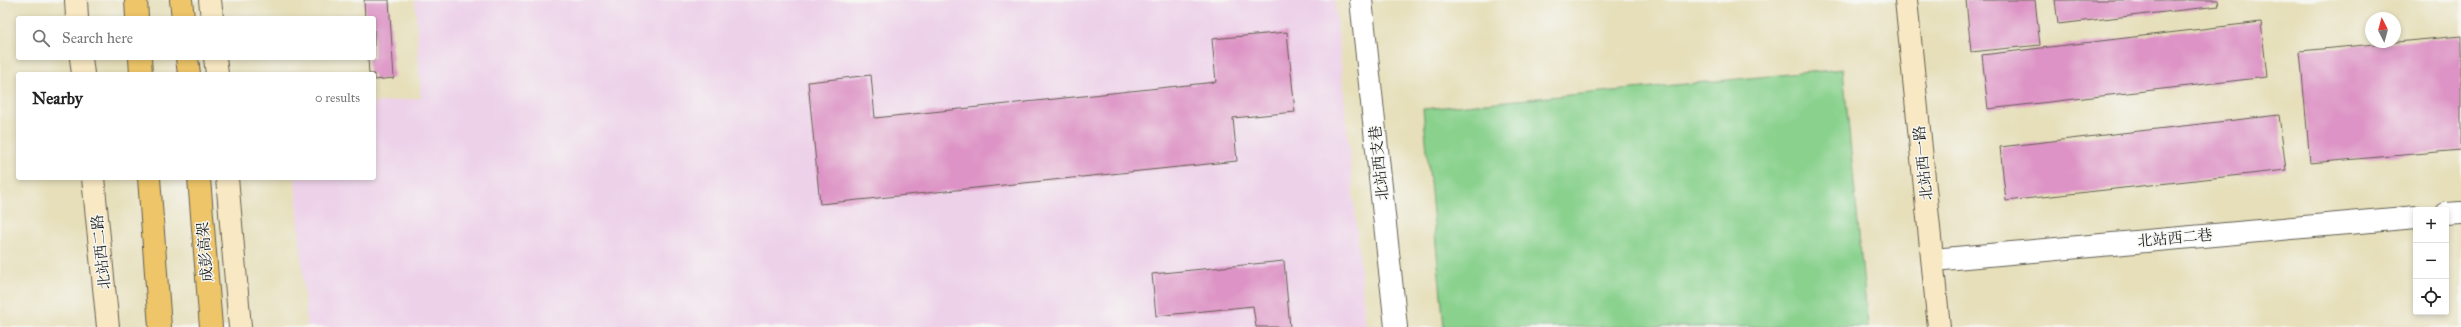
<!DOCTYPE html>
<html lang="en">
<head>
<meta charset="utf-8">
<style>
  :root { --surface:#fff; --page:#f2f2f2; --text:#222; --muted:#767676; --line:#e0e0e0 }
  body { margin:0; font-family:"IM FELL Great Primer","Noto Serif SC",serif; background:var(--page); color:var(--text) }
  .controls { position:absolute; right:12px; bottom:12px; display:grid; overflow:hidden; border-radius:4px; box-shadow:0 2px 6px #0003 }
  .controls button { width:36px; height:36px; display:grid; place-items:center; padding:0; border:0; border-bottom:1px solid var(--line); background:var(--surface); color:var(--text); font:20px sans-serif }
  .compass { position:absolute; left:2365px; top:12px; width:36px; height:36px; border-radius:50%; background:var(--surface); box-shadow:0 2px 6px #0003; rotate:354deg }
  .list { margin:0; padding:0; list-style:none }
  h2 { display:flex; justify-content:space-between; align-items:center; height:52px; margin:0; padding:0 16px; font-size:17px }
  h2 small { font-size:13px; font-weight:400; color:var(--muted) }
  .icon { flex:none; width:22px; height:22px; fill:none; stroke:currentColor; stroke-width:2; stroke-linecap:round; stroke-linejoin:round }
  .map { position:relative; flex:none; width:2461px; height:327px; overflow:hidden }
  .search { position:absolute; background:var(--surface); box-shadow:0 2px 6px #0003; left:16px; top:16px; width:360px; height:44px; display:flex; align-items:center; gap:10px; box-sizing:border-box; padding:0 14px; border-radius:4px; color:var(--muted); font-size:15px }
  .panel { position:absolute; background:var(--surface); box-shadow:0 2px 6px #0003; left:16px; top:72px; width:360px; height:108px; border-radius:4px }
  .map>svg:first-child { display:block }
</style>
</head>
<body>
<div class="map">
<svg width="2461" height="327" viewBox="0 0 2461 327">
  <rect width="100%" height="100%" fill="#f6f6f2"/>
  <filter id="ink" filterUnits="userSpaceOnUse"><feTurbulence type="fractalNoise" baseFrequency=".025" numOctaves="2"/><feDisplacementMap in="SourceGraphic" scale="8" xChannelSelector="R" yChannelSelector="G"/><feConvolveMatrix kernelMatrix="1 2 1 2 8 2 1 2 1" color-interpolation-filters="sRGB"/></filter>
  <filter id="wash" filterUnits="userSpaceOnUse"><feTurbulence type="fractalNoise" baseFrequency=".012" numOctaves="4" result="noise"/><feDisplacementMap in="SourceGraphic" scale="16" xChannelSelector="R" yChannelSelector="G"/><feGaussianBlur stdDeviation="0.9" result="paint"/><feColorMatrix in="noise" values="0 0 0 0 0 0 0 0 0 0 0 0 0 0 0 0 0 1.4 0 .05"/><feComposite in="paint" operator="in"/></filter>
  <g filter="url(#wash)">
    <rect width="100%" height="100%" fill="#e6dfba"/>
    <!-- built -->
    <path fill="#edd1e9" d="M415,0H1335L1366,327H307L295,178H374V103L421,98Z"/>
    <!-- green -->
    <path fill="#89d18d" stroke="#527654" d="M1843,69L1868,327H1444L1423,109Z"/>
    <g id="blocks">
      <!-- building -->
      <path fill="#dd93c5" d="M364,0H389L394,78L374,80V74H369L368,58H374V18H365Z
        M1966,0H2035L2040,45L1971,52Z
        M2055,0H2218L2219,6L2058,24Z
        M2261,22L2267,77L1988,109L1982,55Z
        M1287,32L1295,112L1233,118L1237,161L820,204L808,82L871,75L875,118L1216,82L1212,39Z
        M2461,36V150L2310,163L2300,51Z
        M2279,115L2286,170L2006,201L2000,147Z
        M1284,261L1290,327H1256L1253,306L1156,316L1152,274Z"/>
    </g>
  </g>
  <g filter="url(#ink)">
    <use href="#blocks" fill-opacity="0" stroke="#636053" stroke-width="1"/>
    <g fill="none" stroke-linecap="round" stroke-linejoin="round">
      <!-- street casing -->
      <g stroke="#636053" stroke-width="24">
        <path id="street" d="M1361,0L1396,327
          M2446,214L2461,213
          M1933,260L2416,217"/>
      </g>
      <!-- secondary casing -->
      <g stroke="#636053" stroke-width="24">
        <path id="secondary" d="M76,0L77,18
          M210,0L212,18
          M1906,0L1939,327
          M81,58L83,74
          M215,58L217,74
          M93,178L108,327
          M227,178L240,327"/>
      </g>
      <!-- highway casing -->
      <g stroke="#636053" stroke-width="24">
        <path id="highway" d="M136,0L137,18
          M181,0L183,18
          M140,58L141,74
          M187,58L189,74
          M149,178L160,327
          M199,178L211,327"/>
      </g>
      <!-- street -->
      <use href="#street" stroke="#fff" stroke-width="22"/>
      <!-- secondary -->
      <use href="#secondary" stroke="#f8e8c3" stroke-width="22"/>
      <!-- highway -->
      <use href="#highway" stroke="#eec569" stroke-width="22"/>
    </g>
  </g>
  <g text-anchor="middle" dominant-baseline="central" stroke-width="3" stroke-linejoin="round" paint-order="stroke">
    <!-- street labels -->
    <g font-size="15" fill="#1c1c1c" stroke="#f6f6f2">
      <text transform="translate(1379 163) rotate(-96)">北站西支巷</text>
      <text transform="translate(1923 163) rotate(-96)">北站西一路</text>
      <text transform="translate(2175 238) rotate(-5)">北站西二巷</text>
      <text transform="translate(101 252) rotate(-96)">北站西二路</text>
      <text transform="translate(205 252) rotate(-95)">成彭高架</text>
    </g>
  </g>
</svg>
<div class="controls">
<button>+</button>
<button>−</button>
<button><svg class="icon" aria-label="locate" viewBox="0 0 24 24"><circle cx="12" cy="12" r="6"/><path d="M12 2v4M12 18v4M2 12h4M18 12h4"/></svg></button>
</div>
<svg class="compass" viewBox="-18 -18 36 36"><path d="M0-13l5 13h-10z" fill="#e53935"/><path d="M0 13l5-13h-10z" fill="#767676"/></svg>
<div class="search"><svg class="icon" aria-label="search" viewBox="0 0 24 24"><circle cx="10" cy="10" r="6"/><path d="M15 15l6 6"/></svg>Search here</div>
<section class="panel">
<h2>Nearby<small>0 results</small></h2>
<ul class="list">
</ul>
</section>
</div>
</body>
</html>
